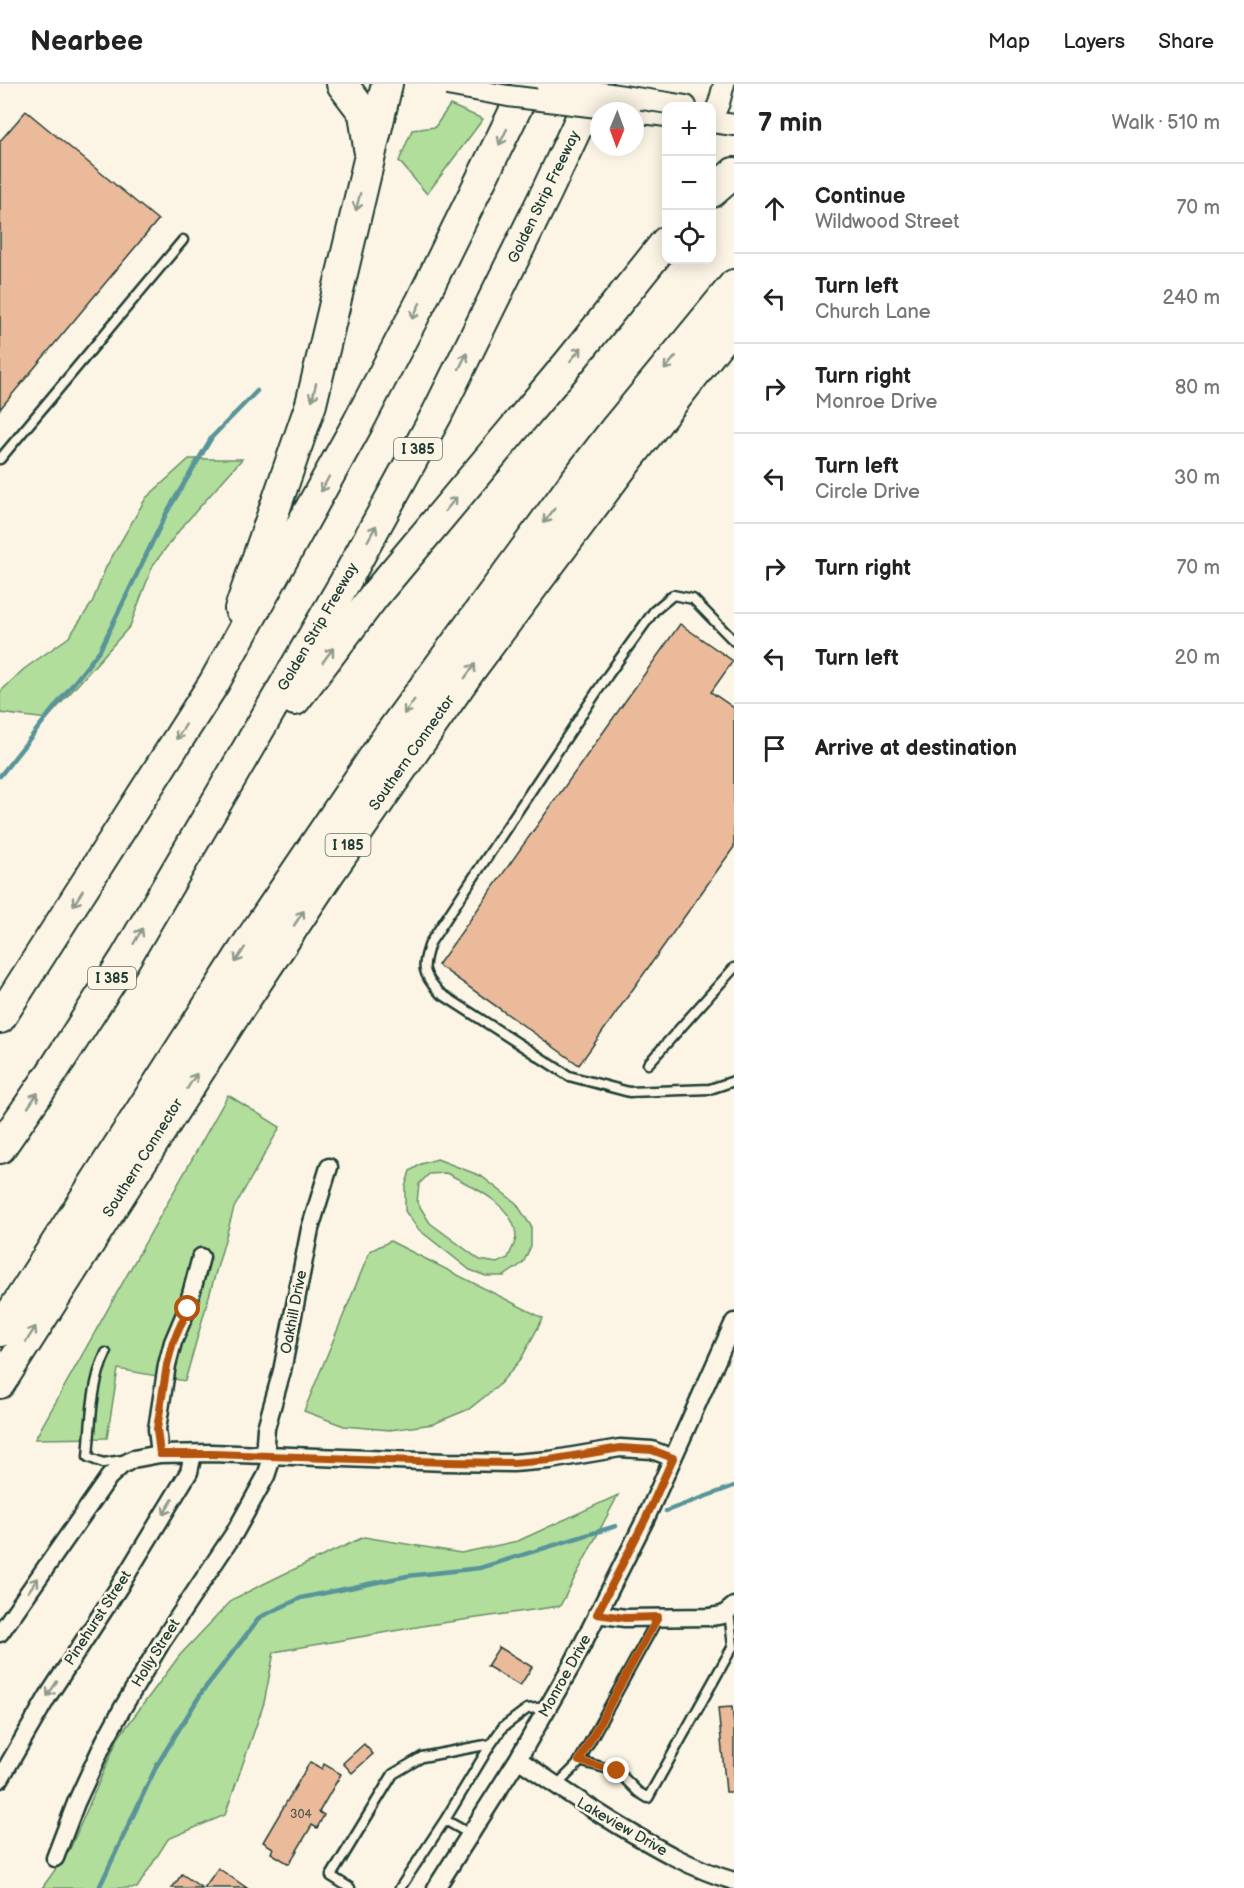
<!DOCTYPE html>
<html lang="en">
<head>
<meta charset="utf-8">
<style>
  :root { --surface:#fff; --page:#f6f6f6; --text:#222; --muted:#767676; --line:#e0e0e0 }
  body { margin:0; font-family:"Balsamiq Sans",sans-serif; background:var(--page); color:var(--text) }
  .controls { position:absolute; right:18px; top:18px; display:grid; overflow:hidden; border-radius:12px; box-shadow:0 3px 15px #0003 }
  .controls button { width:54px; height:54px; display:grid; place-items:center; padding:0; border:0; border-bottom:2px solid var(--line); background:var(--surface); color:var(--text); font:30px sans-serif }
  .compass { position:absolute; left:590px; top:18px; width:54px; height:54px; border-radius:50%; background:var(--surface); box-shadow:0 3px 15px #0003; rotate:181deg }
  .stop { position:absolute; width:18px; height:18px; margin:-14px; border:4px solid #b45309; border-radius:50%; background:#fff }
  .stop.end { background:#b45309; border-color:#fff; box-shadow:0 2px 6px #0008 }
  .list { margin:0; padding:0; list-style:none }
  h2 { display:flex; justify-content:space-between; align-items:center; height:78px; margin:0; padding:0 24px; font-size:26px }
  h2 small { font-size:20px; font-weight:400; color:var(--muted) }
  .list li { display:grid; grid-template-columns:39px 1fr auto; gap:18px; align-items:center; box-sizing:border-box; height:90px; padding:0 24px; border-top:2px solid var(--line) }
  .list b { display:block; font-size:22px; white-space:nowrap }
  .list p { margin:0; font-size:20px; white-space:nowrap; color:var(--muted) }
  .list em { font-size:20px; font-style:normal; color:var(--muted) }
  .icon { flex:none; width:33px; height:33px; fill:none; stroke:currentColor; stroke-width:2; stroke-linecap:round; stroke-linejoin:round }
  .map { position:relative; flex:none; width:734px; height:1804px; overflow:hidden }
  header { display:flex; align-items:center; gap:36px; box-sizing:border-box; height:84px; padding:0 30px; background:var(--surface); border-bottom:2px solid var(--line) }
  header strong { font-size:28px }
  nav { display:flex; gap:33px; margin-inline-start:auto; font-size:21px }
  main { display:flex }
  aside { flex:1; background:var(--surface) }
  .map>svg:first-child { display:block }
</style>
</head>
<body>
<header>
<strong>Nearbee</strong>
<nav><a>Map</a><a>Layers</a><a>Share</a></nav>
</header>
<main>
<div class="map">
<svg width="734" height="1804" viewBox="0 0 734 1804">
  <rect width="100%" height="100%" fill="#fcf5e5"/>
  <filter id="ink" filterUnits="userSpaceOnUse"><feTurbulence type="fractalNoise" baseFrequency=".0167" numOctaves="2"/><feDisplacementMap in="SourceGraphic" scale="12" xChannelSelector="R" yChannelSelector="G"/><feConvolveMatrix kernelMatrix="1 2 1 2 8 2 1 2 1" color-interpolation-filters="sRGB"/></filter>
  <g filter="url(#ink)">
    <!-- green -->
    <path fill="#b2de9c" stroke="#688e68" stroke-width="1.5" fill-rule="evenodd" d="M450,21L483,35L427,110L399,77L412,46L435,43Z
      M189,375H242L181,444L153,481L130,542L47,635L0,629V608L24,585L69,553L92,519L106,483L146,414Z
      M228,1011L280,1043L234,1124L185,1297L118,1285L107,1354L35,1355Z
      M437,1075L481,1092L516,1119L531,1142V1162L523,1179L504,1192H486L470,1186L418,1145L405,1127V1103L410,1087L421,1080ZM446,1089C470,1101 515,1121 516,1152C516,1159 510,1168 508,1174L497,1179L480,1176L430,1139L417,1118L419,1100L429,1090Z
      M390,1157L543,1234L521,1275L498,1302L469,1325L433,1340L390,1346L344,1342L304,1327L370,1167Z
      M618,1411L560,1522L428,1541L274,1568L264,1619L225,1731L168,1755L137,1804H42L70,1765L118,1654L180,1571L233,1515L284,1490L364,1453L461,1469L518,1457Z"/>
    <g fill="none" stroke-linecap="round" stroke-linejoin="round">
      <!-- stream -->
      <path stroke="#599499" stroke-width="4.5" d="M0,692L100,566L167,428L212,353L257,307
        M666,1427L734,1402
        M99,1804L157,1681L202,1608L260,1533L301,1514L407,1492L480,1484L616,1442"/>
    </g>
    <!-- building -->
    <path fill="#eaba9b" stroke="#1f3d34" stroke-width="1.5" d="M26,27L158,136L0,325V57Z
      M680,540L733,577L711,608L734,624V763L579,981L438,881Z
      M499,1563L532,1583L520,1602L487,1582Z
      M732,1623L734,1642V1708H726L718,1624Z
      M364,1660L373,1670L352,1689L343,1679Z
      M310,1678L322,1685L324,1680L341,1690L319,1728L324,1731L317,1744L312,1741L289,1780L271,1769L273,1764L263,1758Z
      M218,1784L247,1804H204Z
      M182,1790L202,1804H172Z"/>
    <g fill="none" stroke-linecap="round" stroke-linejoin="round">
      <!-- service casing -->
      <g stroke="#1f3d34" stroke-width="13">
        <path id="service" d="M0,375L183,156
          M734,557L693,515L673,511L654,527L608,591L430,859C422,883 421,889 440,909L569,992L629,1008L710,1005L734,997
          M648,980L734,884
          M106,1269C91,1300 91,1339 88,1373L103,1379L123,1376
          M491,1660L503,1643L527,1625L548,1623
          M579,1677L617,1687L638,1708L648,1714L733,1562L729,1528
          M556,1702L577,1681L658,1534
          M445,1736L470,1750
          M350,1804L331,1792L393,1690L422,1673L491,1660L445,1736L400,1804"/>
      </g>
      <!-- minor casing -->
      <g stroke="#1f3d34" stroke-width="21">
        <path id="minor" d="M160,1370L157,1345L167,1281L173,1258L187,1225L201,1173
          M597,1530L625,1534L710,1533L723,1531L734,1522
          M0,1549L109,1393L121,1382L133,1375L160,1370L212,1369L446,1378L513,1379L550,1376L620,1364L652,1366L673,1374
          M518,1675C551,1698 584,1720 618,1741C655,1763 692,1785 734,1797
          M0,1695L48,1612L119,1503L189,1388L193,1370
          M55,1774L76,1719L105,1656L122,1625L161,1559L235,1448L266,1392L270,1380V1373L265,1358L266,1344L282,1287L310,1145L329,1083
          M436,1804L518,1675L572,1581L646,1434L734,1238"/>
      </g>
      <!-- tertiary casing -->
      <g stroke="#1f3d34" stroke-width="24">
        <path id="tertiary" d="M668,19L686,22
          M635,28L666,32
          M712,35L719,19L724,0
          M712,38L734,41"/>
      </g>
      <!-- motorway casing -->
      <g stroke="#1f3d34" stroke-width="34">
        <path id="motorway" d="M342,0L364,29L369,64
          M712,108L734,89
          M240,525L311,320L387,0
          M295,616L374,512L568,280L666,158
          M0,934L214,599L358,339L420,220L528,0
          M0,1064L51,990L125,875L345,498L437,330L547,107L597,0
          M0,1247L251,855L389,651L573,400L617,343L734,201
          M0,1299L236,929L329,789L471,585L619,387L734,239"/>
      </g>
      <!-- service -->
      <use href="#service" stroke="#fcf5e5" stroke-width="8"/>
      <!-- minor -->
      <use href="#minor" stroke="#fcf5e5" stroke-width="16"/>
      <!-- tertiary -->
      <use href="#tertiary" stroke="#fcf5e5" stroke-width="20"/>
      <!-- motorway -->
      <use href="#motorway" stroke="#fcf5e5" stroke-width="30"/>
      <!-- tertiary-bridge casing -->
      <g stroke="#1f3d34" stroke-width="24" stroke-linecap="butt">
        <path id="tertiary-bridge" d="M546,0L668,19
          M447,1L508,12L630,27"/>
      </g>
      <!-- tertiary-bridge -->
      <use href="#tertiary-bridge" stroke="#fcf5e5" stroke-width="20"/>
    </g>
    <!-- one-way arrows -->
    <defs><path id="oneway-shaft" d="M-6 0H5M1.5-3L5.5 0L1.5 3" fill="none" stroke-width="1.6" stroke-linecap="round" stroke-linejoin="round" transform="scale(1.5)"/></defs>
    <g stroke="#8e998c">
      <use href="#oneway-shaft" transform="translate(503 53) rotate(116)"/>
      <use href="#oneway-shaft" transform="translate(358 118) rotate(104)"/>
      <use href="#oneway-shaft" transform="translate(416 227) rotate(117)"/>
      <use href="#oneway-shaft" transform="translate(576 270) rotate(-51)"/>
      <use href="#oneway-shaft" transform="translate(463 277) rotate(-64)"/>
      <use href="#oneway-shaft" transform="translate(670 279) rotate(130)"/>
      <use href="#oneway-shaft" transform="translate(314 308) rotate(103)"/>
      <use href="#oneway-shaft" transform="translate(325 400) rotate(118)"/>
      <use href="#oneway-shaft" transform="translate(451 420) rotate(-50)"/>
      <use href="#oneway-shaft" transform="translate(549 432) rotate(127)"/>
      <use href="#oneway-shaft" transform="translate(372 449) rotate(-61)"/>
      <use href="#oneway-shaft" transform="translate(328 571) rotate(-53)"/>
      <use href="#oneway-shaft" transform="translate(470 587) rotate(-54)"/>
      <use href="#oneway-shaft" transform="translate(409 623) rotate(126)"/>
      <use href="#oneway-shaft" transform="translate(181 648) rotate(123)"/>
      <use href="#oneway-shaft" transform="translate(78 814) rotate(122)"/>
      <use href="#oneway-shaft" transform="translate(299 834) rotate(-56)"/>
      <use href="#oneway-shaft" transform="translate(138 852) rotate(-60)"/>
      <use href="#oneway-shaft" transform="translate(240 871) rotate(123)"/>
      <use href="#oneway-shaft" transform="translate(192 997) rotate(-58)"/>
      <use href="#oneway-shaft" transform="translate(33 1016) rotate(-56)"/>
      <use href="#oneway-shaft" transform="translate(31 1250) rotate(-58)"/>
      <use href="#oneway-shaft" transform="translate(168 1423) rotate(121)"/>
      <use href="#oneway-shaft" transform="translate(33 1501) rotate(-55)"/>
      <use href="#oneway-shaft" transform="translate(52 1605) rotate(123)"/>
    </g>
  </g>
  <g fill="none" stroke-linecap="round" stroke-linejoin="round" filter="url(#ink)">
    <!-- route -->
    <path stroke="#b45309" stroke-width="8" d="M188,1225L173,1258L167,1281L157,1345L160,1370H212L446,1378L513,1379L550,1376L620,1364L652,1366L673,1374L646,1434L597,1530L625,1534L658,1533L579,1677L617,1687"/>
  </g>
  <g text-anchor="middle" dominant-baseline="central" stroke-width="5" stroke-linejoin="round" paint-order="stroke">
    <!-- number labels -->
    <g font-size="12" fill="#525c4e">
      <text x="301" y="1730">304</text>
    </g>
    <!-- shield labels -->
    <g fill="#fcf5e5" stroke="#617469" stroke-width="1.5">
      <rect x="394" y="354" width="48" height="22" rx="4.5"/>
      <rect x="325.5" y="750" width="45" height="22" rx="4.5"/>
      <rect x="88" y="883" width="48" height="22" rx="4.5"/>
    </g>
    <g font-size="14" font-weight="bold" fill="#1f3d34">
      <text x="418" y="365">I 385</text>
      <text x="348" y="761">I 185</text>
      <text x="112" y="894">I 385</text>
    </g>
    <!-- street labels -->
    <g font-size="15" fill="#1f3d34" stroke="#fcf5e5">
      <text transform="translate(544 113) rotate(-64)">Golden Strip Freeway</text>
      <text transform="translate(318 543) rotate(-60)">Golden Strip Freeway</text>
      <text transform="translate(412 669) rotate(-55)">Southern Connector</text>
      <text transform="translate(143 1074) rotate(-58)">Southern Connector</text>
      <text transform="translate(294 1228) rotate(-79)">Oakhill Drive</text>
      <text transform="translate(98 1534) rotate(-57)">Pinehurst Street</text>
      <text transform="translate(156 1569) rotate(-58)">Holly Street</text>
      <text transform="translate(565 1592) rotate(-61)">Monroe Drive</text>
      <text transform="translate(622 1743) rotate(30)">Lakeview Drive</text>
    </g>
  </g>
</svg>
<div class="controls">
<button>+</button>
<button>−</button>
<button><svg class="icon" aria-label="locate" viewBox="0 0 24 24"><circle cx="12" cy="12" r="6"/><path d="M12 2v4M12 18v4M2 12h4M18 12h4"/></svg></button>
</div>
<svg class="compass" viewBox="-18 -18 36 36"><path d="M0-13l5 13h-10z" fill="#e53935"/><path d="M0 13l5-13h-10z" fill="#767676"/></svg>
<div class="stop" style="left:188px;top:1225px"></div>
<div class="stop end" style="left:617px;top:1687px"></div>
</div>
<aside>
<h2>7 min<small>Walk · 510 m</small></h2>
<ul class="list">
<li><svg class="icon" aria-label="ahead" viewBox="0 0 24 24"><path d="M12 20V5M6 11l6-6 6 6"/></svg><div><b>Continue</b><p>Wildwood Street</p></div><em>70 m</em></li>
<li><svg class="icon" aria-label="left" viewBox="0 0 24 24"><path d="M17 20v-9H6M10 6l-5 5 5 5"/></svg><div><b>Turn left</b><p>Church Lane</p></div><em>240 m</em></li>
<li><svg class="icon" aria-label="right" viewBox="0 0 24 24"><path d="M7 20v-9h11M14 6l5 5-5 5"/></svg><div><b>Turn right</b><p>Monroe Drive</p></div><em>80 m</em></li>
<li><svg class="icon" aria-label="left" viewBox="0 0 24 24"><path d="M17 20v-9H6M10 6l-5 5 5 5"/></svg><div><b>Turn left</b><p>Circle Drive</p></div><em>30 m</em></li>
<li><svg class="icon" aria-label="right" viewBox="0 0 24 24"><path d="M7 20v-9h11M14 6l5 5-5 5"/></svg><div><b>Turn right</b></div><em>70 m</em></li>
<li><svg class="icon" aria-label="left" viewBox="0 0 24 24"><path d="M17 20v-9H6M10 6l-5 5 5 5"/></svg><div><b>Turn left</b></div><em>20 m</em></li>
<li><svg class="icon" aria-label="arrive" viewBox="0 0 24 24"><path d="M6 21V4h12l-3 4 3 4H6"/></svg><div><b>Arrive at destination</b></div></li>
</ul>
</aside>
</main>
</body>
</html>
